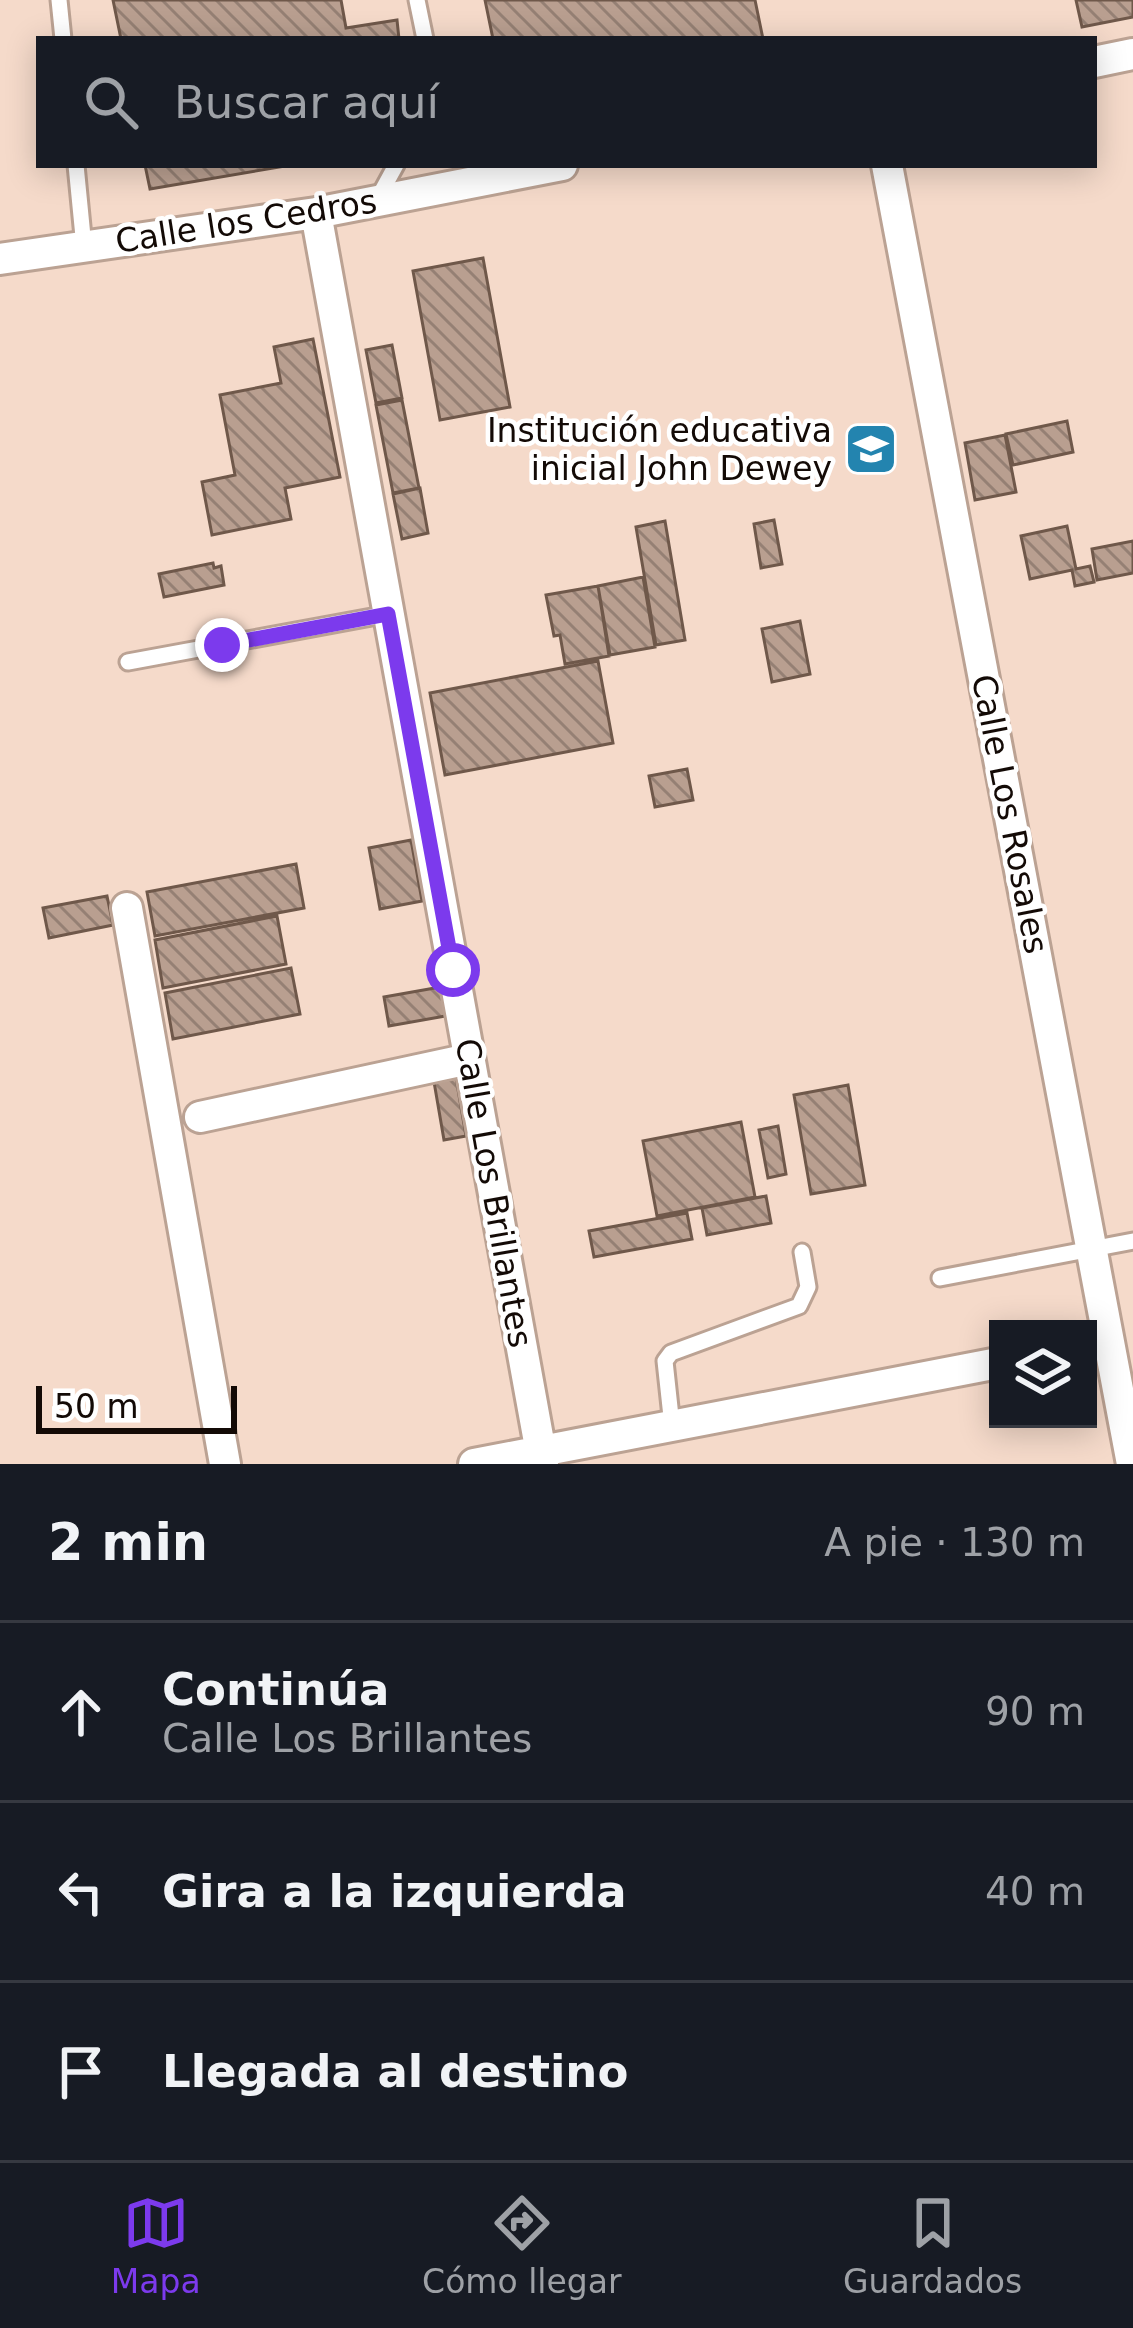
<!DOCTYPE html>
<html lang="es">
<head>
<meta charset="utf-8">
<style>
  :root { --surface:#171b24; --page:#20242c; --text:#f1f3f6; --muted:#9ea1a6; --line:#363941; --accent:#7c3aed }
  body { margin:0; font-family:"DejaVu Sans",sans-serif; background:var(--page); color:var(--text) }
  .controls { position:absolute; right:36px; bottom:36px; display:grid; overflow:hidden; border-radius:0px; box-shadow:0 6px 30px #0003 }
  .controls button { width:108px; height:108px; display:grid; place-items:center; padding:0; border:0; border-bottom:3px solid var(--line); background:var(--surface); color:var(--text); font:60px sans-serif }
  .scale { position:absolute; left:36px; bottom:30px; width:201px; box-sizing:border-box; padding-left:12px; border:6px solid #130a06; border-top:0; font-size:33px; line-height:42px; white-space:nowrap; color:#130a06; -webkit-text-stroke:9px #fff; paint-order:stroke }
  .stop { position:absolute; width:36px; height:36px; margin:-27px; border:9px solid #7c3aed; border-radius:50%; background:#fff }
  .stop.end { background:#7c3aed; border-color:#fff; box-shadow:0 3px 12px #0008 }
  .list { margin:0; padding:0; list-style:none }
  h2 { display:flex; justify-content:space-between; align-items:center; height:156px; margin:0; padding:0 48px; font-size:51px }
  h2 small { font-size:39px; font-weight:400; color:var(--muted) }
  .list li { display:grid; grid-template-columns:78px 1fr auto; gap:36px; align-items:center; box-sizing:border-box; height:180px; padding:0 48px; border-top:3px solid var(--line) }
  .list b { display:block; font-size:45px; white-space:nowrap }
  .list p { margin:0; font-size:39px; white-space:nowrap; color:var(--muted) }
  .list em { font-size:39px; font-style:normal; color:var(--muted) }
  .icon { flex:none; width:66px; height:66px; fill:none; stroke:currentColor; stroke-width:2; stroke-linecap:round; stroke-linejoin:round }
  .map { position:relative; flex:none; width:1133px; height:1464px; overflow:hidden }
  .search { position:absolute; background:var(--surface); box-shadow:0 6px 30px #0003; left:36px; right:36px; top:36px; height:132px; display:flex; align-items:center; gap:30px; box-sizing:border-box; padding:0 42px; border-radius:0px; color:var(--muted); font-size:45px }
  .sheet { height:696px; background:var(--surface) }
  nav { display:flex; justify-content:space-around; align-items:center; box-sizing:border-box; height:168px; border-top:3px solid var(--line); background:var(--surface); font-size:33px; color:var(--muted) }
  nav a { display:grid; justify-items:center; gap:6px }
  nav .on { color:var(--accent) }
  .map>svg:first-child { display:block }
</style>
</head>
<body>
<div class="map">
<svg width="1133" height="1464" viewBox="0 0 1133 1464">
  <defs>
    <pattern id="building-back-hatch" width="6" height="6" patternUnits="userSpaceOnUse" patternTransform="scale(3)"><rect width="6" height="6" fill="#b99f90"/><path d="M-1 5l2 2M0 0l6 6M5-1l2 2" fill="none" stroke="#958074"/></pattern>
  </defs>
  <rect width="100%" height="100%" fill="#f5daca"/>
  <!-- building -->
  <path fill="url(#building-back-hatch)" stroke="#6f584a" stroke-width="3" d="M113,0H341L346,28L397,20L399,39H121Z
    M485,0H755L763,39H493Z
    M1076,0H1133V17L1082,27Z
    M145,165H291L150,189Z
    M483,258L510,407L440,420L413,271Z
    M313,339L340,477L285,488L291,519L212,535L202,482L235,475L220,395L281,383L274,347Z
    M392,345L402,398L376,403L366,350Z
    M402,400L419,488L393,493L376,405Z
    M1067,421L1073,452L1013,465L1006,434Z
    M1005,435L1016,492L975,500L965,443Z
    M420,488L428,533L402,539L393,494Z
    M774,520L782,564L761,568L754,524Z
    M665,521L685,640L656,645L636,527Z
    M1067,526L1076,569L1090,566L1094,582L1075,586L1072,570L1030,579L1021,536Z
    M1133,541V573L1097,580L1092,549Z
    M213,563L214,568L221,566L224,585L164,597L159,574Z
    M643,577L655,647L610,655L598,586Z
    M598,586L609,656L565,664L560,635L554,636L546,595Z
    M800,621L810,674L772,682L762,629Z
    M598,661L613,743L445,775L430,693Z
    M687,769L693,800L655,807L649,776Z
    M411,840L422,901L380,909L369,848Z
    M296,864L304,908L155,936L147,892Z
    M107,896L113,925L49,938L43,908Z
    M277,916L286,964L163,988L155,940Z
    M291,968L300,1014L173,1039L165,993Z
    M446,986L451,1015L389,1026L384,997Z
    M455,1072L466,1136L444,1140L433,1076Z
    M848,1085L865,1185L811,1194L794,1095Z
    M741,1122L755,1197L657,1216L643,1141Z
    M778,1126L786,1174L768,1178L759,1130Z
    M766,1196L771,1223L707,1235L702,1208Z
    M687,1213L692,1239L594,1257L589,1231Z"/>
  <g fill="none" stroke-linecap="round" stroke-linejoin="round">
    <!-- service casing -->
    <g stroke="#bba293" stroke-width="21">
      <path id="service" d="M59,0L63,39
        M417,0L425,39
        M76,165L84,247
        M378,198L396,165
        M128,662L388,614
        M940,1278L1133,1241
        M672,1426L665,1361L671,1353L799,1306L808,1287L802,1252"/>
    </g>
    <!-- minor casing -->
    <g stroke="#bba293" stroke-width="36">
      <path id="minor" d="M1094,62L1133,54
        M887,165L1132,1464
        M316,213L543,1464
        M0,259L316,213L562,165
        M127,908L225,1464
        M200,1117L469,1059
        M474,1464L998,1363"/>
    </g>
    <!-- service -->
    <use href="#service" stroke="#fff" stroke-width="15"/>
    <!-- minor -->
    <use href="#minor" stroke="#fff" stroke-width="30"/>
  </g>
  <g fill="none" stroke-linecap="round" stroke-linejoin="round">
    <!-- route -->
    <path stroke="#7c3aed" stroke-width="15" d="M222,645L388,614L453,970"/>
  </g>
  <!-- icons -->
  <defs>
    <g id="school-square" transform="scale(2.7)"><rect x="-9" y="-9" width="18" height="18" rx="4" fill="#2384af" stroke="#fff"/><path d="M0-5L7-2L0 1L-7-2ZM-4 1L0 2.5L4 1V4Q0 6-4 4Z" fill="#fff"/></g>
  </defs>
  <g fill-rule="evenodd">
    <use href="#school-square" x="871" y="449"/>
  </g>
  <g text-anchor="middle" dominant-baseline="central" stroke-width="9" stroke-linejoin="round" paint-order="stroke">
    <!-- street labels -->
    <g font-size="33" fill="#130a06" stroke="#fff">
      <text transform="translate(246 221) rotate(-9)">Calle los Cedros</text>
      <text transform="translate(1010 814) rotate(79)">Calle Los Rosales</text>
      <text transform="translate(494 1193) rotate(80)">Calle Los Brillantes</text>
    </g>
    <!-- poi labels -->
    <g font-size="33" fill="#130a06" stroke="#fff" text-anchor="end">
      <text x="832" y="430">Institución educativa<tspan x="832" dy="38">inicial John Dewey</tspan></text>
    </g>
  </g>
</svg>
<div class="controls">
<button><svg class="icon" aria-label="layers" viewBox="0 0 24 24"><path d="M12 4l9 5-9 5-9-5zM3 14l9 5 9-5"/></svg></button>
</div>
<div class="scale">50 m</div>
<div class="stop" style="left:453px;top:970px"></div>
<div class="stop end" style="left:222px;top:645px"></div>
<div class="search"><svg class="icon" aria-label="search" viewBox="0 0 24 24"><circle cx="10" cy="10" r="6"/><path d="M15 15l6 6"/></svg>Buscar aquí</div>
</div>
<section class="sheet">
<h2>2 min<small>A pie · 130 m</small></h2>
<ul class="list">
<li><svg class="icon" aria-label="ahead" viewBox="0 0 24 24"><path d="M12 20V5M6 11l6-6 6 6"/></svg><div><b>Continúa</b><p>Calle Los Brillantes</p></div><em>90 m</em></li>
<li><svg class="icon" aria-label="left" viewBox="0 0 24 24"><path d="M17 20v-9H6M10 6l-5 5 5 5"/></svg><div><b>Gira a la izquierda</b></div><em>40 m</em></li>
<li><svg class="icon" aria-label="arrive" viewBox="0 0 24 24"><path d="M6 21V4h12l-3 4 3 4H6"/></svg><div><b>Llegada al destino</b></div></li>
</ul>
</section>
<nav>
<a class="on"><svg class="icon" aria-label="map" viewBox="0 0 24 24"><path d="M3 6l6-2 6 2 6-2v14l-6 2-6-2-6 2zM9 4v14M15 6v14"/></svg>Mapa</a>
<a><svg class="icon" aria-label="directions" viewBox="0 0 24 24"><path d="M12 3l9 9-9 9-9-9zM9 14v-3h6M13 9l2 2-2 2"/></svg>Cómo llegar</a>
<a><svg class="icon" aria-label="saved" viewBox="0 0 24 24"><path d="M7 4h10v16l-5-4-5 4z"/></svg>Guardados</a>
</nav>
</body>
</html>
